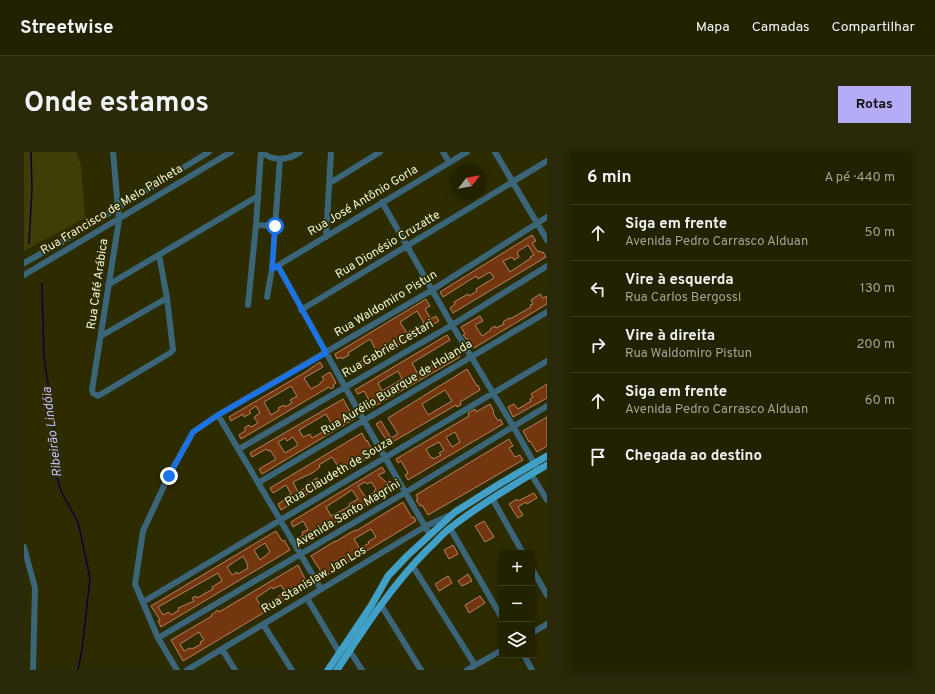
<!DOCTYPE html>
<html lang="pt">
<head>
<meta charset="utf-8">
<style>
  :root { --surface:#222100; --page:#2a290a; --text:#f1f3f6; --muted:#a2a399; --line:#3f3e22; --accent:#b5acf8 }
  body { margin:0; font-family:Overpass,sans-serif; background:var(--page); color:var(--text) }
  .controls { position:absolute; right:12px; bottom:12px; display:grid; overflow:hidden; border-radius:0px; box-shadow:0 2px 10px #0003 }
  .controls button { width:36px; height:36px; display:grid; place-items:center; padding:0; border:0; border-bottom:1px solid var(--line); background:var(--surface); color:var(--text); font:20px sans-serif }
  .compass { position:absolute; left:427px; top:12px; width:36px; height:36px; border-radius:50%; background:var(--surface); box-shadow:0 2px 10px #0003; rotate:59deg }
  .stop { position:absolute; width:12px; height:12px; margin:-9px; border:3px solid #1a73e8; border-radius:50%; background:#fff }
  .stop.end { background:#1a73e8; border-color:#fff; box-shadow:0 1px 4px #0008 }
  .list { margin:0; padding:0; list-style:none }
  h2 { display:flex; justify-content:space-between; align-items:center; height:52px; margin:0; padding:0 16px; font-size:17px }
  h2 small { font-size:13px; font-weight:400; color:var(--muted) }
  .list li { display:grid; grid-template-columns:26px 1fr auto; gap:12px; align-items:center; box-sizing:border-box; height:56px; padding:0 16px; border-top:1px solid var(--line) }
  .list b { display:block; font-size:15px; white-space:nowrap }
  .list p { margin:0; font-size:13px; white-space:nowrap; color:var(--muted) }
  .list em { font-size:13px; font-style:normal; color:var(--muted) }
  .icon { flex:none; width:22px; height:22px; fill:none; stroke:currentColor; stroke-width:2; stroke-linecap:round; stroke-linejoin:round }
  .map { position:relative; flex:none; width:523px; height:518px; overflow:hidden; border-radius:0px }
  header { display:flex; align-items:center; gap:24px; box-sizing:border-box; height:56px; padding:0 20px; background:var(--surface); border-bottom:1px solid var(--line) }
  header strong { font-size:19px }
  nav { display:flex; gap:22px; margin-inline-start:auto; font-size:14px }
  .intro { display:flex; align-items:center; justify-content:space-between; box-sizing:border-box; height:96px; padding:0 24px }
  h1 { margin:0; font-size:28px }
  .button { padding:10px 18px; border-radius:0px; background:var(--accent); color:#111; font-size:14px; font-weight:700 }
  main { display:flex; gap:24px; padding:0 24px }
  aside { flex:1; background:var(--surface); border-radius:0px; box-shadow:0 2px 10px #0003 }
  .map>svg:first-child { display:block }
</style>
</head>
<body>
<header>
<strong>Streetwise</strong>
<nav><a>Mapa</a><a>Camadas</a><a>Compartilhar</a></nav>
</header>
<div class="intro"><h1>Onde estamos</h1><a class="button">Rotas</a></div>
<main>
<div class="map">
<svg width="523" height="518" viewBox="0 0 523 518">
  <rect width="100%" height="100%" fill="#2d2c00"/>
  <!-- green -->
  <path fill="#3f3e06" d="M0,0H52L57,13L61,66L0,99Z"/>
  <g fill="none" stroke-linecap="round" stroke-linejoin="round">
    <!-- stream -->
    <path stroke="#130038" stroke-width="1.5" d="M5,92L8,37L7,0
      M18,132L20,206L29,264L32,322L37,339L54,370L66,426L58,498L54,518"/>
  </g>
  <!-- building -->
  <path fill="#74360e" stroke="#b68164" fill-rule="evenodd" d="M508,83L512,89L508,91L514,100L516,99L518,101L519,100L522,105L429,161L426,156L431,152L430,150L444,142L445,144L453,139L452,137L470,126L466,120L454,127L452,124L419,145L416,140ZM504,93L510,103L506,105L507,106L486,120L479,109L488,105L490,108L495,105L493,100Z
    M516,142L519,146L523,144V152L450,196L443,186L442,187L439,183L441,182L437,175L456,164L459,169L451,173L458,184L467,178L466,177L471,174L472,176L480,172L479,170L485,166L486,167L507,155L506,153L509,152L507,148Z
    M402,147L406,154L401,157L407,167L412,164L415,169L322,224L320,219L353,200L346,187L324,201L325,203L318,207L317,205L313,207L311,202ZM393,159L400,171L383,181L376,170Z
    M423,183L426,188L388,211L394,222L432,199L436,205L344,258L341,254L346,250L340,239L334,242L331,238ZM374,219L378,227L358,239L354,231Z
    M296,210L299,215L280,226L287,237L296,232V231L300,228L298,225L306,220L312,231L309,233L310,235L307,237L305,235L217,287L215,283L222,278L220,276L225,273L227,275L234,271L230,265L236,261L232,254L225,259L227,261L220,265L219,262L207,269L205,265L280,221ZM267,234L273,244L266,248L268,251L261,255L260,253L254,256L255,258L247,263L240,250Z
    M443,217L453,234L454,233L456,238L436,250L437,253L433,255L432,253L365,292L352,272L357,269L367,286L374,282L364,266ZM421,238L428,249L404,263L398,252Z
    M523,232V246L489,265L484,255L490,252L494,257L507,249L506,247L509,245L507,242Z
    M319,247L330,267L238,322L235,317L252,307L246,298L244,299L242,297L228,305L226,301ZM302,262L307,271L300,275L302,278L288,286L286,282L279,285L275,278ZM269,285L274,293L261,301L254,290L261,286L263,289Z
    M466,252L470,260L469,261L474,269L476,267L479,272L384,328L381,323L384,321L377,309L374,311L372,307L445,264L444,261L451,257L452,260ZM431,280L436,290L428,295L422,285ZM415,290L420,298L415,301L417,303L409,307L408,305L407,306L402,297Z
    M523,265V294L513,300L506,289L505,290L499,279Z
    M338,281L342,289L343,288L350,302L257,358L254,352L262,347L261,345L267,342L262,333L249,341L246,336ZM308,305L315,316L295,328L293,326L281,333L283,335L274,340L269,330L290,320L296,315L295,313Z
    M485,287L489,294L485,296L491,305L496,303L499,308L404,363L398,353L396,354L392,348L394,347L392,343Z
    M358,315L361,320L354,323L363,331L366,329L370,336L276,391L274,386L279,383L278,380L284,378L279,369L269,375L267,370ZM341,330L343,332L347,330L352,337L350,339L351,340L342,346L334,334ZM328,338L334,347L325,352L326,354L307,364L302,355Z
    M510,341L513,346L511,347L503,352L502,350L494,355L499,363L494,366L485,352L493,347L494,349Z
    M379,350L388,366L390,365L392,369L298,426L295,421L297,420L296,418L287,404L311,389V390L331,378L332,379ZM347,377L352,385L344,390L345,391L336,397L330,387Z
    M460,369L470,385L461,390L451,374Z
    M252,379L258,389L260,388L266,398L137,475L134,469L136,468L127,454ZM241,391L246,400L236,408L230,398ZM219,404L224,413L223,414L224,416L214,422L213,420L208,423L203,415ZM194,421L198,429L188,435L189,437L173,446L172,444L168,446L170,449L154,456L155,458L147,463L145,460L139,463L134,455Z
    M429,393L434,402L425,407L420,398Z
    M274,413L282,429L283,428L286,433L159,509L147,488L188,464L187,463L194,458L195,460ZM257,433L261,440L243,452L242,451L237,454L232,446L248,435L249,437ZM175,480L180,488L176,490L177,492L168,497L166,496L160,499L156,492Z
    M444,422L448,429L438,434L434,429Z
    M424,424L428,431L415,439L411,432Z
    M456,444L461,451L445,461L441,453Z"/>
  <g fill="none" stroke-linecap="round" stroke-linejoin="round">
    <!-- minor -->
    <path stroke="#3b6579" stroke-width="6" d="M89,0L95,68L68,238L69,241L74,244L146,201L149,198L143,146L135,103
      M238,0C248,10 265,8 276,0
      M419,0L425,10
      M471,0L523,88
      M306,31L356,0
      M358,50L428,173L489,274L514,318
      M232,73L251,74
      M302,85L307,0
      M0,111L38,90L185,0
      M254,114L340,269L406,383
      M248,117L443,0
      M0,123L207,0
      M84,133L234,44
      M243,145L248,117L256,7
      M224,153L232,73L237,0
      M277,158L523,9
      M77,184L143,146
      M194,263L297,437
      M215,297L428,173L523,114
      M507,322L523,348
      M234,331L523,160
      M468,346L499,401
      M426,376L478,466
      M0,395L11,436L9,518
      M388,413L451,513
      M508,417L523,443
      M283,446L315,500
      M119,450L523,209
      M357,453L397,518
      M239,472L268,518
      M508,481L523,472
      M134,486L382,340L523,254
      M198,497L211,518
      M326,499L338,518
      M500,503L508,518
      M153,518L134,486L111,432L119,379L145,323L169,280L194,263L408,138L523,65
      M163,518L402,374L426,363
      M443,518L478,498"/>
    <!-- major -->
    <path stroke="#40a0c7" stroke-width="7" d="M304,518L347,454L364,424L383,404L431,360L477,331L523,304
      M313,518C341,475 368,433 404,397C412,390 418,382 426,376C457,352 490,332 523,313"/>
  </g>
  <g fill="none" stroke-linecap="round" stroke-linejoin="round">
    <!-- route -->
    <path stroke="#1a73e8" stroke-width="5" d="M145,324L169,280L194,263L302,201L254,114L248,117L251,74"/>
  </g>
  <g text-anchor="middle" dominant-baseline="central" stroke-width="3.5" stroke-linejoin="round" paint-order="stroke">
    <!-- street labels -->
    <g font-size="12" fill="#f3f4d6" stroke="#2d2c00">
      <text transform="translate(339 49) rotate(-31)">Rua José Antônio Gorla</text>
      <text transform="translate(88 58) rotate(-31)">Rua Francisco de Melo Palheta</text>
      <text transform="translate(364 93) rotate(-31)">Rua Dionésio Cruzatte</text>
      <text transform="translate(74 132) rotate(-82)">Rua Café Arábica</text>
      <text transform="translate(362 152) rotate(-31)">Rua Waldomiro Pistun</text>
      <text transform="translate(364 197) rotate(-30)">Rua Gabriel Cestari</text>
      <text transform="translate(373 236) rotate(-31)">Rua Aurélio Buarque de Holanda</text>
      <text transform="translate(315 320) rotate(-31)">Rua Claudeth de Souza</text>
      <text transform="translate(324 362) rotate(-31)">Avenida Santo Magrini</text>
      <text transform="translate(290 428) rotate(-31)">Rua Stanislaw Jan Los</text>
    </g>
    <!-- water labels -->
    <g font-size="13" font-style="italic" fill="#c3bcff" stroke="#2d2c00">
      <text transform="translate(29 280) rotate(-97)">Ribeirão Lindóia</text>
    </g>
  </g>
</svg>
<div class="controls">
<button>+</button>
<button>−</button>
<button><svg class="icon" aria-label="layers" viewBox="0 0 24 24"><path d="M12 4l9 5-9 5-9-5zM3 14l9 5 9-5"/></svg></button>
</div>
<svg class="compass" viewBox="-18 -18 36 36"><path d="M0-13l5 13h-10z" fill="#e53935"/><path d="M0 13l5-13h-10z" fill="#a2a399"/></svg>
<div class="stop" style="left:251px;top:74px"></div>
<div class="stop end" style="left:145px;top:324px"></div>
</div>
<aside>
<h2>6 min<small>A pé · 440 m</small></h2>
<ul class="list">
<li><svg class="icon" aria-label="ahead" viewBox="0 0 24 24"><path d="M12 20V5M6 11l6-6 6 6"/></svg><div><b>Siga em frente</b><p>Avenida Pedro Carrasco Alduan</p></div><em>50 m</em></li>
<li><svg class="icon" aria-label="left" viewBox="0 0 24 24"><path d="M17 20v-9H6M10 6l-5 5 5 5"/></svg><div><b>Vire à esquerda</b><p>Rua Carlos Bergossi</p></div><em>130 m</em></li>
<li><svg class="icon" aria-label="right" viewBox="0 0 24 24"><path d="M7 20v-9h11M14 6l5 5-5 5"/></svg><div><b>Vire à direita</b><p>Rua Waldomiro Pistun</p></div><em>200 m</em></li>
<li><svg class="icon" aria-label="ahead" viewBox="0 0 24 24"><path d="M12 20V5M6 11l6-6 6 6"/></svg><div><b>Siga em frente</b><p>Avenida Pedro Carrasco Alduan</p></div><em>60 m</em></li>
<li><svg class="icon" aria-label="arrive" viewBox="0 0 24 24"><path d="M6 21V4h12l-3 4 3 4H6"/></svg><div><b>Chegada ao destino</b></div></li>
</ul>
</aside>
</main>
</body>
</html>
